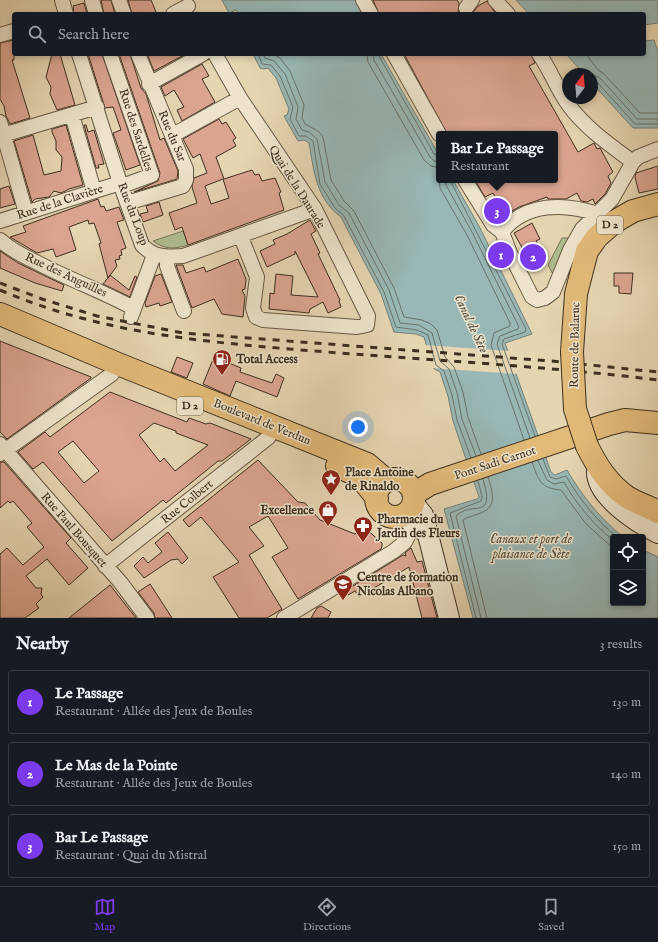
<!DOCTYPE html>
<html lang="en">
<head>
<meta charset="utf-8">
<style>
  :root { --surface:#171b24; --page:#242831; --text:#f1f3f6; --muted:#9ea1a6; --line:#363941; --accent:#7c3aed }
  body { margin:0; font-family:"IM FELL English",serif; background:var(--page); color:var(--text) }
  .controls { position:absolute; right:12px; bottom:12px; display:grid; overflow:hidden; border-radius:4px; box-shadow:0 2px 6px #0003 }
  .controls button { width:36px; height:36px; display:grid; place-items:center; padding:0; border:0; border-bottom:1px solid var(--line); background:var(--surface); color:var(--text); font:20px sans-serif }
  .compass { position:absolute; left:562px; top:68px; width:36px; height:36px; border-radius:50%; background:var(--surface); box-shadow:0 2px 6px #0003; rotate:16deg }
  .you { position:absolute; left:358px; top:427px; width:14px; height:14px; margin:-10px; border:3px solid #fff; border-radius:50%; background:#1a73e8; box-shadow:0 0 0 6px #1a73e833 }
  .badge { display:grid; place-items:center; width:26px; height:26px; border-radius:50%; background:var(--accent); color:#fff; font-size:13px; font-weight:700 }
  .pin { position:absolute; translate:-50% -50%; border:2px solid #fff; box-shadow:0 1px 4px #0006 }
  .popup { position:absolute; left:436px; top:131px; width:122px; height:52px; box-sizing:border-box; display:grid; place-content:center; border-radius:4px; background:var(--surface); filter:drop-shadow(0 1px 3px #0005); font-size:13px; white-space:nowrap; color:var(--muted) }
  .popup b { font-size:15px; color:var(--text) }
  .popup::after { content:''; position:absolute; left:50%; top:100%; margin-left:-8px; border:8px solid transparent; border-top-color:var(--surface) }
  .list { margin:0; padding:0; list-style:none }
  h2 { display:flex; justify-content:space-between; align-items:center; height:52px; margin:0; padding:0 16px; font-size:17px }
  h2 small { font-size:13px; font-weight:400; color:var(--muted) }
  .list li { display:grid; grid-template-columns:26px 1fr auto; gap:12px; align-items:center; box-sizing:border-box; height:64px; margin:0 8px 8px; padding:0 8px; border:1px solid var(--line); border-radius:4px }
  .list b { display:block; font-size:15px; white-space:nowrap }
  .list p { margin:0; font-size:13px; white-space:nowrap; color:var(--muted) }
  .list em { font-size:13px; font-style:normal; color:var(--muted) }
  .icon { flex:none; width:22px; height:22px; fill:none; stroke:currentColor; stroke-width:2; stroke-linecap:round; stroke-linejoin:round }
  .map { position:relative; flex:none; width:658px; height:618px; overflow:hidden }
  .search { position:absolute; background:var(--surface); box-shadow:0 2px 6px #0003; left:12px; right:12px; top:12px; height:44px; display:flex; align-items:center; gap:10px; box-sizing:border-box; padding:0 14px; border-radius:4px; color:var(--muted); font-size:15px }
  .sheet { height:268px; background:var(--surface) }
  nav { display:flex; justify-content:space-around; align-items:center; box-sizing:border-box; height:56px; border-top:1px solid var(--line); background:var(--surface); font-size:11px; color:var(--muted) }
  nav a { display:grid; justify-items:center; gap:2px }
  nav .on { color:var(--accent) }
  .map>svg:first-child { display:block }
</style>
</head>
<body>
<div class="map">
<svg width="658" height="618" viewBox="0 0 658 618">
  <rect width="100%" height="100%" fill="#e5d5b1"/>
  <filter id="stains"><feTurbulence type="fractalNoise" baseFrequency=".005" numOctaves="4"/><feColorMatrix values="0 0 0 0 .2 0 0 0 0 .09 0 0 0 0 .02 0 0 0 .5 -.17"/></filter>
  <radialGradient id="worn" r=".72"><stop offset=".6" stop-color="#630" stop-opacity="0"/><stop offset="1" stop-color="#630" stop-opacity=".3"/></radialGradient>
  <!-- green -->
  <path fill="#afbe8f" stroke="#767657" d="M183,231L188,245C175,249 165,250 153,241Z
    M562,238H571L555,278L548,265Z"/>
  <!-- water -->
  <path fill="#98b7b5" stroke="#748179" d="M222,0H356L364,14H239L236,10L229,13Z
    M516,0H658V23L644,25V14H529Z
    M644,37L645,41L654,40L658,52V128H633L592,83V74H584L566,54H644Z
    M253,54H381L439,155V180H453L480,228L532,334L505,343L551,472L555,475L567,470C582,496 600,518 623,537H613V603H643V550L658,557V618H473L444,509L477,499L479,497L453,421L448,396L440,372L433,368L424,337L416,334L394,332L381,294L341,217C316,199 314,171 309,143L304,140L298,141L284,116L287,115L289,109L276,78L268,68L264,69L260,68Z"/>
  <!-- pier -->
  <path fill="#e5d5b1" d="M424,345L510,351L519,374L431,368Z"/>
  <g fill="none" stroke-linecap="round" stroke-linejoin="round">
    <!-- shore -->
    <path stroke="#6a736a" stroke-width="1" d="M258,54L262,64L271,65L280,76L293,107L290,119L299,136H306L313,141L320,184L335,208L344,216L384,292L396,327L417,330L428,335L436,365L444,371L452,395L457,420L471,458
      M263,54L265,58L274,61L285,74L298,107L296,119L302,130L309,132L317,139L325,182L339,205L349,213L389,290L400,323L419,325L432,333L440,361L449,369L457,393L462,419L476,456
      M273,54L280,58L290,71L304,105L302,118L305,124L318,131L323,137L331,180L344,201L354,211L394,288L404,317L422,320L431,324L437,330L445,357L454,367L463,392L468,417L481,454
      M367,54L368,62L424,160L431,166L439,168
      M373,54L374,60L430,157L434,161H439
      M378,54L434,154L439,156
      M586,54L598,70L604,74L640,113H658
      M592,74L600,78L637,119H658
      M592,81L597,82L635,124H658
      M439,178L440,188L467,235L510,323V326L494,333L491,345L524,440
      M445,180L446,185L472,232L519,327L518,329L500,336L497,344L530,438
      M450,180L526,329L525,332L504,339L502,344L535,436
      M543,459L550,477L556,479L566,476C580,500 596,520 617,537
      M538,461L547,480L554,484L564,482C577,505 593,524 613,540
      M532,462C539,481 540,488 561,490L586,524L613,548
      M476,618L450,513L481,501L482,496L478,481
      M481,618L456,516C472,500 496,522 483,479
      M487,618L463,520C467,517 473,516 478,514C498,508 493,493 488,477"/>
  </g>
  <!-- building -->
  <path fill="#daa48f" stroke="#3d2f1f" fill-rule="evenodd" d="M101,0H111L115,14H104Z
    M128,0H151L156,12L151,14H132Z
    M373,0H457L459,3L458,11L460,14H379Z
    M487,1L496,14H472L478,6Z
    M84,3L87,14H74L73,6Z
    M14,40V60H12L30,118L10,124L6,116L4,106L0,99V43Z
    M52,54H60L75,105L57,110L50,94L51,87L46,77Z
    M88,54H102L140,165L126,170L113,133L121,130L113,107L105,108Z
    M119,54H130L141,88L146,94L160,140L164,138L178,171L177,179L134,192L158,181L160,173Z
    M147,54H186L154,71Z
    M404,54H531L535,63L529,66L578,152L594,143L597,149L600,148L613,172L608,176L611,183L605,194L595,204L593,199L587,202L581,201L577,193L566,199H548L547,197L519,207L505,215L493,193L485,197L475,180H555V134H447Z
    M202,64L209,76L202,79L215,102L182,121L177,110L184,107L174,90L165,96L161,87Z
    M219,119L222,124L226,122L236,138L233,140L236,146L216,157L224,179L252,170L255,175L259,174L262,181L275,178L281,192L279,193L284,210L188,245L182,227L175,230L169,213L197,203L192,187L194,178L207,173L200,154L193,158L183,139ZM223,179L229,198L211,204L205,186Z
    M66,125L83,185L69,189L61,193L54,191L49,197L35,199L32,202L14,141L33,135L44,175L61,171L62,157L56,150V141L52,132V129Z
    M84,125H86L88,132L94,130L104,164L98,165L99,168H96Z
    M658,166V189L639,193L635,177L636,173Z
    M9,186L15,204L0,208V189Z
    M98,199L101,207L104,206L106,211L119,207L124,220L117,222L126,248L121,250L122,255L119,256L120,259L115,260L117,266L108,278L99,244L101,243L94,223L89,224L88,220L69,227L76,250L56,257L53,249L37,253L10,237L26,232L23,226Z
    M159,202L163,215L143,222L140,214L148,212L146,206Z
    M310,220L316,231L311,234L320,253L318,254L340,300L339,301L341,307L328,313L323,302L310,309L309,313L269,309L270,293L274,294L276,274L293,276L291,295L318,297L295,251V254L267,267L260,251L275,244L273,240L287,234Z
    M532,223L540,239L536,241L539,246L525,253L514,233Z
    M0,251L18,263L64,285L62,291L35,283L0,268Z
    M238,259L246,279L245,289L242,290L245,296L243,317L222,314L214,299L192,308L176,265H183L186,273L204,267L206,272Z
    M614,273H633L631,294L619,293V286H614Z
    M161,274L172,302L160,306L159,303L146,307L145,303L155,276Z
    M110,275L129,290L135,276L137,277L130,297L103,284Z
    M0,341L91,377V378L7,439L0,432Z
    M177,357L193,363L187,378L171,372Z
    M214,357L241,368L240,372L272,383L276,374L284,378L277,397L236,381L230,396L203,384Z
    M110,392L187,422L189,418L206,424L210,423L251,439L222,461H218L166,503L163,500L112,541L43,462L33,469L18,452L45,432L50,437ZM154,423L176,431V433L208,445L175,471L164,458L160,462L139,435ZM73,441L99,471L84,483L58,452Z
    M258,460L298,502L305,503L320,520L355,534L365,528L382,543V546L381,549L298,599L272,557L288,548L268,516L249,527L264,546L249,555L282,609L267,618H239L213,577L239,562L201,517L189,527L183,520Z
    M0,462H4L71,538L66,543L88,568L69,585L47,559L26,576L36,588H42L41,594L43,597L36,604L39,608L25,618H0V554L7,548L23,565L44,547L27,527L32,523L13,501L10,503L8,501L0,508Z
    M168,532L188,558L182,564L178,559L171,560L144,578L134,566L143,557L148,563L162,552L155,543Z
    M411,548L417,562L422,561L437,618H422L409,567L359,597L355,591L348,595L345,591L403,555L406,556L405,553Z
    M150,584L163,604L172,618H155L154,613L138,592Z
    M110,585L136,618H69Z
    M321,606L331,612L328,618H311L317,608Z"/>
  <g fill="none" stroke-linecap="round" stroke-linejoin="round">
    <!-- street casing -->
    <g stroke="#675844" stroke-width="16">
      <path id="street" d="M62,0L66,14
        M92,0L96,14
        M119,0L124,14
        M363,0L371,14
        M495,0L508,14
        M466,8L472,0
        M173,14L188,6
        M0,35L14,31
        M79,54L120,183L142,245C154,258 167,257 183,256L315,209
        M110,54L152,175L122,186
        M215,54L240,98L315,209L368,316L367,325L357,327L263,320L256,317L253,308L257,277L241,237
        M394,54L439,134
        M539,54C550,69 557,89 568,104C585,128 610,145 633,162
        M149,84L203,54
        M72,115L94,191
        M0,122L26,213
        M3,135L97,107
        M173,135L240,98
        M465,180L493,225L502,232
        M127,203L183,186L186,180V169L138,54
        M0,221L120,183
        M502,232L510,253L532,297L537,300L545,298L553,292L570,250L582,229L612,199L633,162L638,157L658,149
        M502,232C525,202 565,203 598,214
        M0,240C11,250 23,256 36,262C68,279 102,291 133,308
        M167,257V266L184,311
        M131,317L154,255
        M0,444L121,583L147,618
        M0,454L112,374L118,364
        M105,566L269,437
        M284,618L394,551L405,542L414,524"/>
    </g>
    <!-- secondary casing -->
    <g stroke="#3d2f1f" stroke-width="22">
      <path id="secondary" d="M597,472C597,497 638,523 658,533
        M413,503L423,515L449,618
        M402,515L427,533"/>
    </g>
    <!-- primary casing -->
    <g stroke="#3d2f1f" stroke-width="24">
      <path id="primary" d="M0,314L118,364L367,464L387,481
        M572,352L576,294L587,251L597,237L614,222L633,211L658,204
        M587,446C597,466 608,484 627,497C636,503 648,506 658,512
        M337,466L359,476L377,498
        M376 498a19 19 0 1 1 38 0a19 19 0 1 1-38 0Z
        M414,494L430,484L609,424L625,420L658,423"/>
    </g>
    <!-- street -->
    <use href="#street" stroke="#eee4cc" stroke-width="14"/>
    <!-- secondary -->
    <use href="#secondary" stroke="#eee4cc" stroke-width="20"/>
    <!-- primary -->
    <use href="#primary" stroke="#e2ba78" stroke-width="22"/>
    <!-- rail -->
    <path stroke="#3d2f1f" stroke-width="3" stroke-dasharray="7 7" stroke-linecap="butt" d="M0,283L42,299L97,316L183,333L551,361L658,372
      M0,290C102,334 205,342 314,351C429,360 544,366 658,380"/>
    <!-- primary-bridge casing -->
    <g stroke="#3d2f1f" stroke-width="24" stroke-linecap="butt">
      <path id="primary-bridge" d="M572,352L575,409L587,446"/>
    </g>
    <!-- primary-bridge -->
    <use href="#primary-bridge" stroke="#e2ba78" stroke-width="22"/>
  </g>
  <!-- icons -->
  <defs>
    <g id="fuel-pin" transform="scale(1)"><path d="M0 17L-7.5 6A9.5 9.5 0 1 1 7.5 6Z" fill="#8f2418" stroke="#eee4cc"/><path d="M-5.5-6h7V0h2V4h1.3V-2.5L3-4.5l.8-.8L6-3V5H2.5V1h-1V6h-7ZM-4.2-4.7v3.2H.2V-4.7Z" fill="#fff"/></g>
    <g id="sight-pin" transform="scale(1)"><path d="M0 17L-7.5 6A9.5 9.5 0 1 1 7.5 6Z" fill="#8f2418" stroke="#eee4cc"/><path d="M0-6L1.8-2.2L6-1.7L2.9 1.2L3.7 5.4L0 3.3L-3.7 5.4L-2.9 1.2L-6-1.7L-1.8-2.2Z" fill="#fff"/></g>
    <g id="shop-pin" transform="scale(1)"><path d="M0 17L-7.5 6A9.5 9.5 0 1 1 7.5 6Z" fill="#8f2418" stroke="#eee4cc"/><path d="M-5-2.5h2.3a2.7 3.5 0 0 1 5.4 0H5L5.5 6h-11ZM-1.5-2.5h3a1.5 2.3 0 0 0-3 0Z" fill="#fff"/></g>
    <g id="pharmacy-pin" transform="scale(1)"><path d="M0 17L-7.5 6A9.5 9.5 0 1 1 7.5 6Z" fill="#8f2418" stroke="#eee4cc"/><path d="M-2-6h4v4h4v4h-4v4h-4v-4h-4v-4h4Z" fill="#fff"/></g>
    <g id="university-pin" transform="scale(1)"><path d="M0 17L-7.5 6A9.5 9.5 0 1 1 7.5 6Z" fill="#8f2418" stroke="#eee4cc"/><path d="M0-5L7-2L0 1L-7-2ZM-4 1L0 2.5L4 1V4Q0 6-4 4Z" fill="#fff"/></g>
  </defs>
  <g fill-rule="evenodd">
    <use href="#fuel-pin" x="222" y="359"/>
    <use href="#sight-pin" x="331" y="479"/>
    <use href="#shop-pin" x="328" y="510"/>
    <use href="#pharmacy-pin" x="363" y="526"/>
    <use href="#university-pin" x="343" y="584"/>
  </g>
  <g text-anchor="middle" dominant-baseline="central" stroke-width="3" stroke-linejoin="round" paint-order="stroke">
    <!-- shield labels -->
    <g fill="#eee4cc" stroke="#726553" stroke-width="1">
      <rect x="597" y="216" width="26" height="18" rx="3"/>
      <rect x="177" y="397" width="26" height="18" rx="3"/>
    </g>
    <g font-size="11" font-weight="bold" fill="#3d2f1f">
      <text x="610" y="225">D 2</text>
      <text x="190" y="406">D 2</text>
    </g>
    <!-- street labels -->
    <g font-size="12" fill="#3d2f1f" stroke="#eee4cc">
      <text transform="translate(136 130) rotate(72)">Rue des Sardelles</text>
      <text transform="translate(172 136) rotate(67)">Rue du Sar</text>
      <text transform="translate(297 187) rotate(58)">Quai de la Daurade</text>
      <text transform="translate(60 202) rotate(-18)">Rue de la Clavière</text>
      <text transform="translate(133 214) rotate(69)">Rue du Loup</text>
      <text transform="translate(66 275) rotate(25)">Rue des Anguilles</text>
      <text transform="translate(575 345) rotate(-89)">Route de Balaruc</text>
      <text transform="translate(262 422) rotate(22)">Boulevard de Verdun</text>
      <text transform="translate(495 463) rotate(-18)">Pont Sadi Carnot</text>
      <text transform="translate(187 502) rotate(-39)">Rue Colbert</text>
      <text transform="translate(74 530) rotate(49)">Rue Paul Bousquet</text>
    </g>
    <!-- poi labels -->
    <g font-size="12" font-weight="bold" fill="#3d2f1f" stroke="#eee4cc" text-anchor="start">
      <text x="236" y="359">Total Access</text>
      <text x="345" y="472">Place Antoine<tspan x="345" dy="14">de Rinaldo</tspan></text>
      <text x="314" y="510" text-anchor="end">Excellence</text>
      <text x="377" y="519">Pharmacie du<tspan x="377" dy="14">Jardin des Fleurs</tspan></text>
      <text x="357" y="577">Centre de formation<tspan x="357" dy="14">Nicolas Albano</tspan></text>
    </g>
    <!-- water labels -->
    <g font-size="13" font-style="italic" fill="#4f4a3d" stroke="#eee4cc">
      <text transform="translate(471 324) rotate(65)">Canal de Sète</text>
      <text x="531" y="539">Canaux et port de<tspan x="531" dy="15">plaisance de Sète</tspan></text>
    </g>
  </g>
  <rect width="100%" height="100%" filter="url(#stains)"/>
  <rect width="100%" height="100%" fill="url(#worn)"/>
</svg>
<div class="controls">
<button><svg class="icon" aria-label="locate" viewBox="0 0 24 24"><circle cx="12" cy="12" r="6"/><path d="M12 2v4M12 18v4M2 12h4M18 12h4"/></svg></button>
<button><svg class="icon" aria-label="layers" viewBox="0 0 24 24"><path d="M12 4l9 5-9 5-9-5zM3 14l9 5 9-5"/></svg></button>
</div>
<svg class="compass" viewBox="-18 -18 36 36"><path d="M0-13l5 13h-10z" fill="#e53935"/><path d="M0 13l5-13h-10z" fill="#9ea1a6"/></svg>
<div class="you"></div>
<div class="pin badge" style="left:501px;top:255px">1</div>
<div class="pin badge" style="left:533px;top:257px">2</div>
<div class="pin badge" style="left:497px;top:211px">3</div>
<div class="popup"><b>Bar Le Passage</b>Restaurant</div>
<div class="search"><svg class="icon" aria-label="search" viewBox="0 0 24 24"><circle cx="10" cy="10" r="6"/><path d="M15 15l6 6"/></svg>Search here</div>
</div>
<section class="sheet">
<h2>Nearby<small>3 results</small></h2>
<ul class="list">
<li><span class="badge">1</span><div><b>Le Passage</b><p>Restaurant · Allée des Jeux de Boules</p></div><em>130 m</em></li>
<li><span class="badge">2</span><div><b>Le Mas de la Pointe</b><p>Restaurant · Allée des Jeux de Boules</p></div><em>140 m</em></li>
<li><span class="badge">3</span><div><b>Bar Le Passage</b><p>Restaurant · Quai du Mistral</p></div><em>150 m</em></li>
</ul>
</section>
<nav>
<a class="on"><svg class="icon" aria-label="map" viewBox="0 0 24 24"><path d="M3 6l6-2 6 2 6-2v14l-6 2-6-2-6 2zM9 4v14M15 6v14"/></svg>Map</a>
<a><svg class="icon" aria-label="directions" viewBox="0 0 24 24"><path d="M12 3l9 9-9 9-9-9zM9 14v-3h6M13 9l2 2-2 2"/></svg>Directions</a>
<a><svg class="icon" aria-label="saved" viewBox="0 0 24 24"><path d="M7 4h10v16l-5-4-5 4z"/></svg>Saved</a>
</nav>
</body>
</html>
